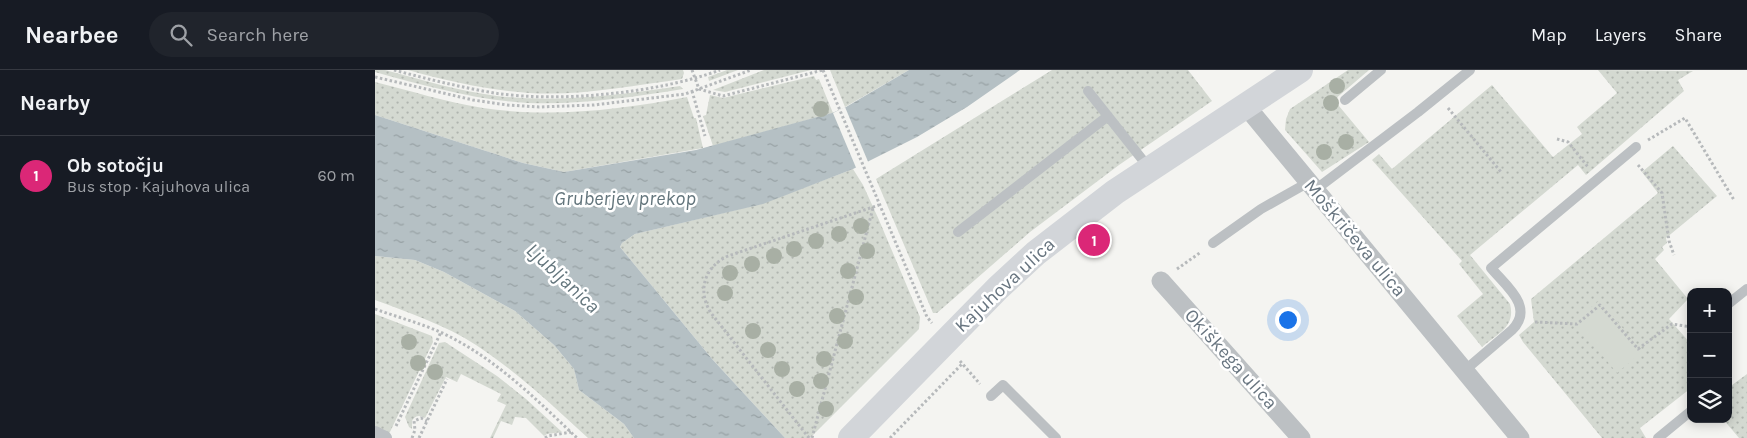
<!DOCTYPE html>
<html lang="en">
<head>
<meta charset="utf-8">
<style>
  :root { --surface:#171b24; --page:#20242c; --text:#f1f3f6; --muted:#9ea1a6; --line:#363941; --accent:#db2777 }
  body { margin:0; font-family:Karla,sans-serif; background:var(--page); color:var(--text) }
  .controls { position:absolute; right:15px; bottom:15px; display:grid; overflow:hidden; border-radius:10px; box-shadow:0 2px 12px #0003 }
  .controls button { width:45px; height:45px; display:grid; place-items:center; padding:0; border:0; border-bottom:1px solid var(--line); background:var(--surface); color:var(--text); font:25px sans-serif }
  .you { position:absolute; left:912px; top:249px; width:18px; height:18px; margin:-12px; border:4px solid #fff; border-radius:50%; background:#1a73e8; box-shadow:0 0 0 8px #1a73e833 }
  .badge { display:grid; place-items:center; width:32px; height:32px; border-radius:50%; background:var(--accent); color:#fff; font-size:16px; font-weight:700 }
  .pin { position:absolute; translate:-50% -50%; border:2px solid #fff; box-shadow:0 1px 5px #0006 }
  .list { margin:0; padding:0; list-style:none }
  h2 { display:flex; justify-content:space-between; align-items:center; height:65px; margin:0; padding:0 20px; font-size:21px }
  h2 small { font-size:16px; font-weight:400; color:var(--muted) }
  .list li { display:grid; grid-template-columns:32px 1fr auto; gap:15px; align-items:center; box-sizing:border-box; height:80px; padding:0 20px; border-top:1px solid var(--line) }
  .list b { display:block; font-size:19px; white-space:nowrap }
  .list p { margin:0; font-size:16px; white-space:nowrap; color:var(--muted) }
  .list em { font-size:16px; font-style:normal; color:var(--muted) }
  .icon { flex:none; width:28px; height:28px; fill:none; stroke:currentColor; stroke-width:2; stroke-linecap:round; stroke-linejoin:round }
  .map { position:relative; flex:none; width:1372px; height:368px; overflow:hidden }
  header { display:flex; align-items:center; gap:30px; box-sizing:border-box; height:70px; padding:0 25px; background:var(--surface); border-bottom:1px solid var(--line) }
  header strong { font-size:24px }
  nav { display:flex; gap:28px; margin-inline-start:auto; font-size:18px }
  .search { width:350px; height:45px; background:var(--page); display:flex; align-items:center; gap:12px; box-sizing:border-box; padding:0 18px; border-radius:28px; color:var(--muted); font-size:19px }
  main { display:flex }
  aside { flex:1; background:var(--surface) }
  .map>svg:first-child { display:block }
</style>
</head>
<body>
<header>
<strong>Nearbee</strong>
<div class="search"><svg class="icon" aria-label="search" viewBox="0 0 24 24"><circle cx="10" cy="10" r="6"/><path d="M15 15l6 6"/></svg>Search here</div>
<nav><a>Map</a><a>Layers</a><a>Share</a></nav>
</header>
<main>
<aside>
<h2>Nearby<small></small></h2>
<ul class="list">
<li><span class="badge">1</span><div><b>Ob sotočju</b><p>Bus stop · Kajuhova ulica</p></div><em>60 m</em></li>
</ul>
</aside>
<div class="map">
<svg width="1372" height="368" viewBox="0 0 1372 368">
  <defs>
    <pattern id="grass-dots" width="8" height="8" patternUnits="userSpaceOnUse" patternTransform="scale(1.25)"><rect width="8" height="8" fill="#d4d9d1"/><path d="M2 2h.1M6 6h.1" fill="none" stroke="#b0b5af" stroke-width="1.8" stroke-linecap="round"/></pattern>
    <pattern id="water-ripples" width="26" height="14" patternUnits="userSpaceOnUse" patternTransform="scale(1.25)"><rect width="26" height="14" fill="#b5c0c4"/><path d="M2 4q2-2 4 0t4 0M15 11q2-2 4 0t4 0" fill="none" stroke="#97a1a4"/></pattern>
  </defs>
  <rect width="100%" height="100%" fill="#f4f4f1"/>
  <!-- grass -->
  <path fill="url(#grass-dots)" d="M0,0H10C47,10 84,21 122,26C183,33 244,25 305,16L308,19C258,27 205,35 153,33C101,30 50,16 0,2Z
    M33,0H308L309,3L307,9C256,16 205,26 154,23C112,20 72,11 33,0Z
    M352,0H363L334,11L333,7Z
    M389,0H436L350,22L338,20Z
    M455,0H534L470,37Z
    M677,0H813L837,31L744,95L655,162L562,243H558L501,109Z
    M973,0H994L959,30L994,72L947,102L910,60L911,49L915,39Z
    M1223,0L1318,1L1303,10L1309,21L1211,105L1203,95L1095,185L1135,234C1141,257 1122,264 1107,277L1082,246L1108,224L1084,194L1087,191L997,90L1004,84L1017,99L1117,15L1178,87L1207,64L1202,57L1242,23Z
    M439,6L441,10L444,9L458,43L338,76L328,46L331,45L335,25L348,28Z
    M0,12C36,21 71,32 108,38C176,48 245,40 312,27L319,48H321L328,78L189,102L148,93L0,45Z
    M1298,76L1342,126L1291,168L1292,173L1287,177L1289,180L1280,189L1313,229L1294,249L1316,274V318L1265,358L1271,368H1227L1148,272L1144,265L1159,252L1156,229L1283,123L1267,102Z
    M478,99L488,115L504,150L545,247L544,259L435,368H410L338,290L245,177L247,173L260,164L386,134Z
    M0,186L40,190L69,202L140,241L179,275L199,299L204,320L249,354L259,368H213C177,335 142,302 101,275C70,255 35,243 0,230Z
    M0,244L57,266L58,272L14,364L0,357Z
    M70,272L122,306L151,329L187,362L172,364L169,366L151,348L140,347L137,355L126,351L118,368H115L131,335L122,331L126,324L86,304L82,312L71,307L50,348C45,345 40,345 37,351V359L34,357L30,347L64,273Z
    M1372,304V368H1364L1348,349H1353V318Z"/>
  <!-- pitch -->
  <path fill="#d4d9d1" d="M1225,230L1267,282L1242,303L1199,251Z"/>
  <!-- water -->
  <path fill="url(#water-ripples)" d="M534,0H645L592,37L542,67L478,99L388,134L260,164L247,173L245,177L338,290L410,368H259L249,354L204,320L199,299L179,275L140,241L69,202L40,190L0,186V45L148,93L189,102L321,80L457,43L471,37Z"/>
  <!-- pier -->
  <path fill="#f4f4f1" d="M470,37L494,94L482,100L458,43Z"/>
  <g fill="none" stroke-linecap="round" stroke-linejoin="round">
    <!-- path -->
    <path stroke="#b6b9bb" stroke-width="3" stroke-dasharray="2.5 2.5" stroke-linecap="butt" d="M19,0C52,9 85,17 119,23C185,33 283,23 345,0
      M317,0L324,19L348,26L448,0
      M448,0L552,247L557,253
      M0,7L98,30L132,35L164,37L219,35L310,24L376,0
      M317,21L330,66
      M1073,38L1126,102
      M1182,69L1193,72L1213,97
      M1273,70L1310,48L1359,130
      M1263,95L1287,123L1294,171L1299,185
      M802,199L826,182
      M0,239C22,247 45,253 65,262C118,286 161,329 202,368
      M1160,252L1202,254L1225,235L1263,279L1297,254L1316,257
      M585,291L605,314
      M21,356L66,262
      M37,368L40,360L39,351L46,348L52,351
      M44,368L72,309
      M170,368L173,366L196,362
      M434,368L336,243C322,221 329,197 353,186L504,135
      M437,368L498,138
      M515,368L587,294"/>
    <!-- service -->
    <path stroke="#bcc0c3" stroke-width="10" d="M713,21L774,98
      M970,30L1006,0
      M940,120L1043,42L1095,0
      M583,162L733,46
      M838,173L886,139L934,112
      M1353,234L1372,219
      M1089,301L1137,260C1160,237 1131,216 1116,198L1261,77
      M616,326L628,315L681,368
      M1283,368L1316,341"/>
    <!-- pedestrian -->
    <path stroke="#bcc0c3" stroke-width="14" d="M0,363L10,368"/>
    <!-- minor -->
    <path stroke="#bcc0c3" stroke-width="19" d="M871,36L1145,368
      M786,211L926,368"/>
    <!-- secondary -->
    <path stroke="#d2d5d9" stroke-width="26" d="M476,368L623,218L661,183L740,122L925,0"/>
  </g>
  <!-- trees -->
  <g fill="#a8afa4">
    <circle cx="962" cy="16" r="8"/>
    <circle cx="956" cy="33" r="8"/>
    <circle cx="446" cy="39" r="8"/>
    <circle cx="971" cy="72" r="8"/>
    <circle cx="949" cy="82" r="8"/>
    <circle cx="486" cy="156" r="8"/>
    <circle cx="464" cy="164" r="8"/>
    <circle cx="441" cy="171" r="8"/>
    <circle cx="419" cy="179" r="8"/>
    <circle cx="492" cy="181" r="8"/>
    <circle cx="399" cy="186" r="8"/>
    <circle cx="377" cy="194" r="8"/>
    <circle cx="473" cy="201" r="8"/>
    <circle cx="355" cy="203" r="8"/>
    <circle cx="350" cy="223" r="8"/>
    <circle cx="481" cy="227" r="8"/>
    <circle cx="462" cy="246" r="8"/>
    <circle cx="378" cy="261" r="8"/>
    <circle cx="470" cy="271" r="8"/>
    <circle cx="34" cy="272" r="8"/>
    <circle cx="393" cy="280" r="8"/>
    <circle cx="449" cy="289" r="8"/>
    <circle cx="43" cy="293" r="8"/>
    <circle cx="407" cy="299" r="8"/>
    <circle cx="60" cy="302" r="8"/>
    <circle cx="446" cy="311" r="8"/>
    <circle cx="422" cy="319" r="8"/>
    <circle cx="451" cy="339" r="8"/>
  </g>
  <g text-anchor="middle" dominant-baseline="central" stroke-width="5" stroke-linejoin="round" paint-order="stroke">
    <!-- street labels -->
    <g font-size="19" fill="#67747f" stroke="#fff">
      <text transform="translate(980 168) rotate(50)">Moškričeva ulica</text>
      <text transform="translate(630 215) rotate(-43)">Kajuhova ulica</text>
      <text transform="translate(856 289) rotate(48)">Okiškega ulica</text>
    </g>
    <!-- water labels -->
    <g font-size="20" font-style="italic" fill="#63757c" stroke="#fff">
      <text x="250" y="128">Gruberjev prekop</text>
      <text transform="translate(188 208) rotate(43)">Ljubljanica</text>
    </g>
  </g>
</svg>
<div class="controls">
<button>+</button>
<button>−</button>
<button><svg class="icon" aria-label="layers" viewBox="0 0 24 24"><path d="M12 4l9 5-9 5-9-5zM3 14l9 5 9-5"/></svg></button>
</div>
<div class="you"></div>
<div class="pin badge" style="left:719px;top:170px">1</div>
</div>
</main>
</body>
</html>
